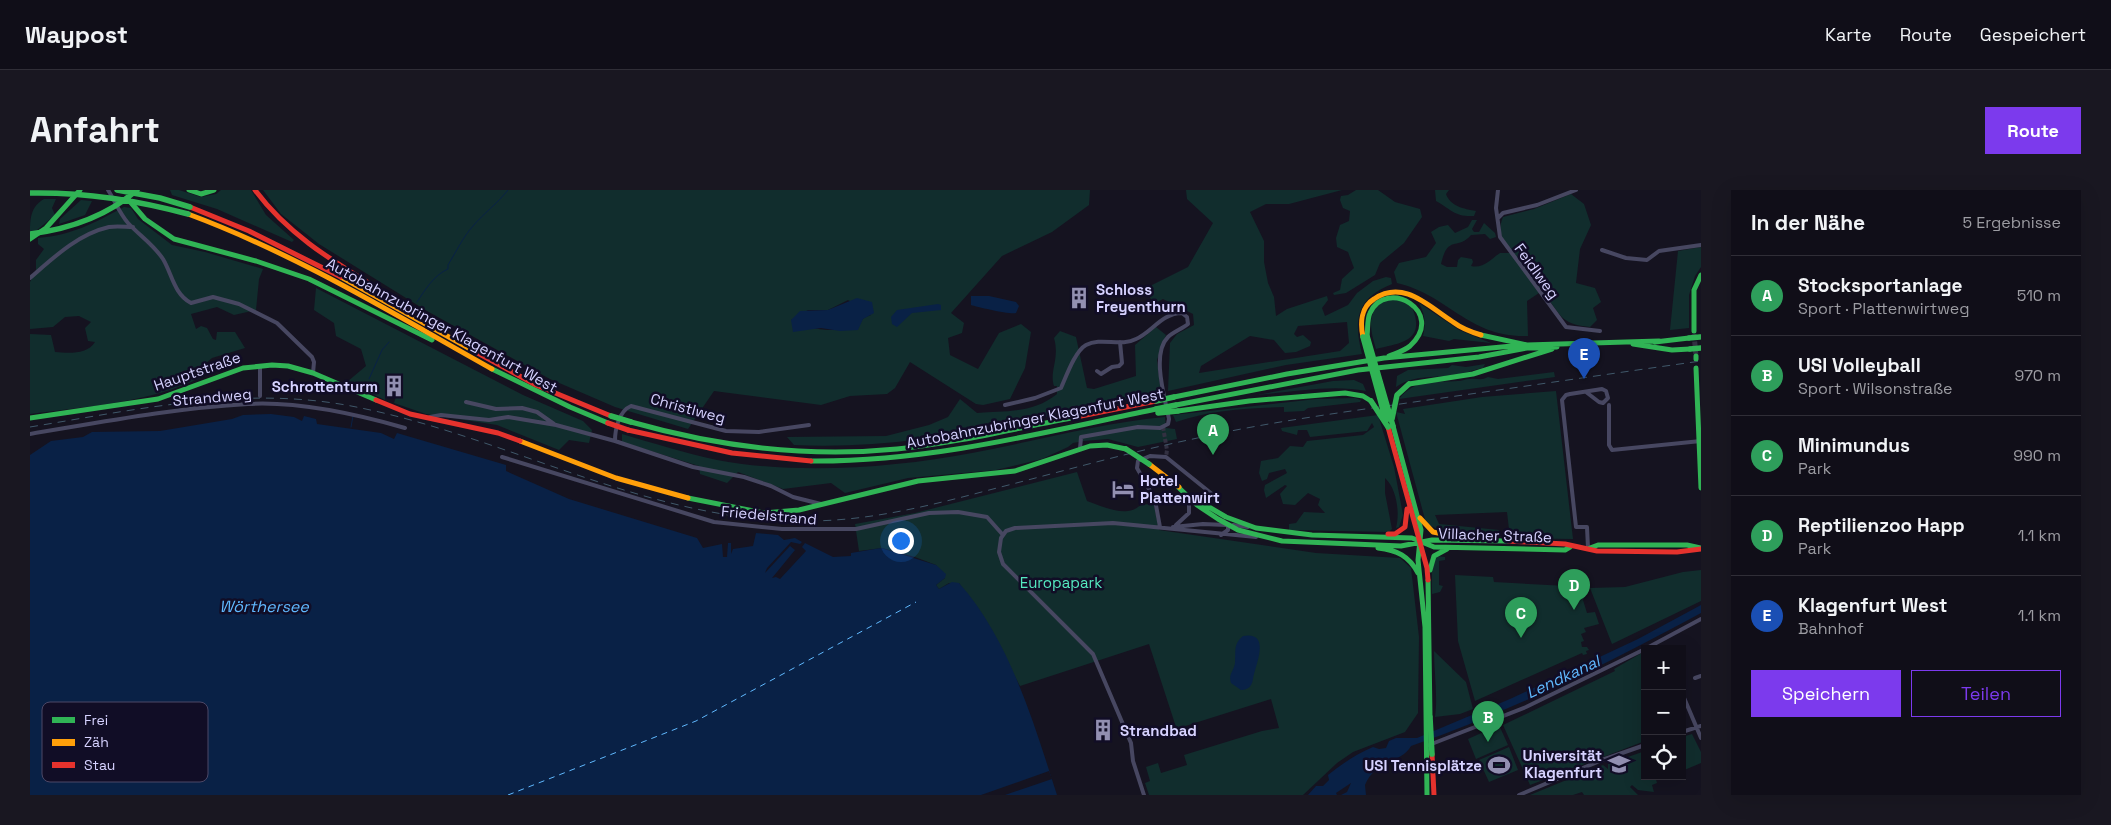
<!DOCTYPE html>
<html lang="de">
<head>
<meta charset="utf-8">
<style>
  :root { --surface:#100e18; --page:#191721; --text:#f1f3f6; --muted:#9c9ca2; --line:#302e37; --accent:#7c3aed }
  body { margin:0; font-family:"Space Grotesk",sans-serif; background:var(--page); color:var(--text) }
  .controls { position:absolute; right:15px; bottom:15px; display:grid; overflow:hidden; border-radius:0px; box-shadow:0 5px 20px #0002 }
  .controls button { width:45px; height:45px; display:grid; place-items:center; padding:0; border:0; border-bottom:1px solid var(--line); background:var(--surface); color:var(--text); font:25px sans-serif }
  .you { position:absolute; left:870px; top:350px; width:18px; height:18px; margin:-12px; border:4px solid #fff; border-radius:50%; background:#1a73e8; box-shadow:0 0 0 8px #1a73e833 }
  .badge { display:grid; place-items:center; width:32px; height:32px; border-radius:50%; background:var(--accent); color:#fff; font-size:16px; font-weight:700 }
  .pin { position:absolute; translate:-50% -41px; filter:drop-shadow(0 1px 2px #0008) }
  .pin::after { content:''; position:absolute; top:26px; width:18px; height:15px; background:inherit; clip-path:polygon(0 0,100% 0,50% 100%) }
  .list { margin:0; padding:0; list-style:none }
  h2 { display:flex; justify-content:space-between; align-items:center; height:65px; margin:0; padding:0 20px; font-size:21px }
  h2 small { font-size:16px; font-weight:400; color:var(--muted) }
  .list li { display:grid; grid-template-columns:32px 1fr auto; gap:15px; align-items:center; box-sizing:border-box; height:80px; padding:0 20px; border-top:1px solid var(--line) }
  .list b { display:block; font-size:19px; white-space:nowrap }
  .list p { margin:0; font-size:16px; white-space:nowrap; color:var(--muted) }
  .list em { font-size:16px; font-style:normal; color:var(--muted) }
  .actions { display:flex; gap:10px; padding:15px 20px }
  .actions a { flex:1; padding:11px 0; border:1px solid var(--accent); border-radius:0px; text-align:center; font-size:18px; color:var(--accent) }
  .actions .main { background:var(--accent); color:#fff }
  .icon { flex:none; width:28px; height:28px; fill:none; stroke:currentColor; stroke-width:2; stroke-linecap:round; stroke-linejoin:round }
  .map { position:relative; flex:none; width:1671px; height:605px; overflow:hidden; border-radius:0px }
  header { display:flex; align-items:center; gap:30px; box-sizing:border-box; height:70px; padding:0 25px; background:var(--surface); border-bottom:1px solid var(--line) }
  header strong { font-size:24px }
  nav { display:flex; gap:28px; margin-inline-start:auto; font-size:18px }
  .intro { display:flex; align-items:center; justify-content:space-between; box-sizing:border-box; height:120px; padding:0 30px }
  h1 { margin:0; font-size:35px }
  .button { padding:12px 22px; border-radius:0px; background:var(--accent); color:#fff; font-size:18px; font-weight:700 }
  main { display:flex; gap:30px; padding:0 30px }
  aside { flex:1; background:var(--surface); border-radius:0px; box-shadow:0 5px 20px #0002 }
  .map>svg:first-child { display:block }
</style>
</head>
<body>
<header>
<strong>Waypost</strong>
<nav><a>Karte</a><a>Route</a><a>Gespeichert</a></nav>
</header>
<div class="intro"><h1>Anfahrt</h1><a class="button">Route</a></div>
<main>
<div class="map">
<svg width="1671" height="605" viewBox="0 0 1671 605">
  <rect width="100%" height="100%" fill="#151320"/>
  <!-- green -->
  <path fill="#112d2d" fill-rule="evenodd" d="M140,0H149L171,7L186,4L191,0H221L236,25L264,50L262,52L187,19L142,5Z
    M233,0H1060L1059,15L1022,42L972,66L921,123L934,133L932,143L918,148L920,165L948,179L969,143L991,134L1001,142L995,178L980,209L953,215L946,214L880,172L865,198L857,204L820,206L791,215L684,201L658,239L585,217L520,189L397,121L289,54L251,24ZM818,110L841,125C833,127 831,132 824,135C803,144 782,140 761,130L778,120H798Z
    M1156,0H1312L1259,14H1236L1220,22L1234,51V72L1238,93L1244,107L1246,126L1257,119L1297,106L1298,110L1292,118L1295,126L1318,115L1327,103L1343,91L1356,87L1361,88L1362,94C1327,108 1323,129 1332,164L1256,175L1138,201L1140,153L1147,144L1164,135L1163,124L1133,109L1123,114L1119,105L1122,95L1158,77L1183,33L1157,9ZM1317,132L1319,153L1310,161L1169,183L1171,176L1220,146L1244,150L1255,163L1266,162L1280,156L1281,152L1273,145L1267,147L1264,144L1268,136Z
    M1326,0H1348L1365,12L1390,19L1392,27L1374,53L1350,73L1345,85L1316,103L1304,105L1303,103L1310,100L1312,89L1324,78L1318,62L1307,57L1306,48L1310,35L1319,31L1320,21L1313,18L1310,10L1311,6L1318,5Z
    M1405,0H1419L1416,4C1420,16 1434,19 1446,21L1444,26C1425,27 1422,20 1406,11Z
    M1541,4L1554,14L1561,35L1550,59L1546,93L1565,98L1571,112L1563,118L1567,130L1560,137C1528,134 1531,123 1512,101L1497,111L1498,146C1438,148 1419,105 1367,93L1364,82L1369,73L1396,67L1406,53L1401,42L1409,37L1418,35L1425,43L1438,37L1442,30H1447L1442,39L1444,42H1449L1454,33L1465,43L1466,47L1460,49L1455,44L1441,45C1427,61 1418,44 1411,74L1417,77H1427L1428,70L1431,67L1442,69L1443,72L1441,76C1454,79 1462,68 1470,63H1480C1472,50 1467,42 1473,27L1504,19Z
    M14,9H26L22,18L25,25L0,46C0,29 0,17 14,9Z
    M51,10L62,11L55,25L29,34L30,29Z
    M94,17L101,18L108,29L142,55L175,62L233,79L229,89L226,120L204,125L187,117L161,124L166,139L171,136L177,138L183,149L186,150L187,142H205L215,158L182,168L175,174L173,187C117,213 61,216 0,224V144L21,145L25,162C38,163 57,165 65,152L58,151L55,138L61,132L49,126L35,127L23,137L0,139V92L6,80V70L14,59L8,54V48C43,45 64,33 94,17Z
    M1671,57V77L1665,86L1659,105V138L1640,140L1648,61Z
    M286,98L493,205L553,231L562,240L559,253L539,250L529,260L467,235L396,224L364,213L371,191L361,189L355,210L317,192L336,176L331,159L306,146L304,133L284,120Z
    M1358,109H1367L1382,117C1396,151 1372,153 1346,159C1340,139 1335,120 1358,109Z
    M1389,113L1429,140L1461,153L1424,149L1419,151L1393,146C1396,133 1395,125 1389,113Z
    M1126,137L1136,145L1127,170L1131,202C1010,227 889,261 764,255L757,247L856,246L899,235L918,227L930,209L947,223C976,221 1004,223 1027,204V196H1024C1019,181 1030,169 1024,148L1030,141L1046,147L1057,198L1064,199L1106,186L1105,155Z
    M1455,174L1453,178C1443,180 1433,184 1422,185C1402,188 1383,185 1366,197L1367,186L1378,180L1418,178L1422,175L1436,177Z
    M1524,182L1525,187L1369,209C1386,188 1404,193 1428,191C1432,191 1436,189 1440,189C1447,188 1451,191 1458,187L1468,189Z
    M1324,190L1333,194L1336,201C1302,194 1262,202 1227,205L1303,191Z
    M1526,201L1543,349L1480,348L1477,322L1405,325L1409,334L1469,340L1471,347L1411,341L1396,333L1366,222L1375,224L1373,219L1452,207Z
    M1325,208L1331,210L1330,212L1278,218L1274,221L1254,222V217C1218,218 1180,220 1146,232L1143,225L1286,209Z
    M1348,225L1364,277L1373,325L1369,337L1366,338C1370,323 1367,299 1355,288V303L1362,339L1359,342L1259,340V334L1266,333L1274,322L1295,323L1288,315L1290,309L1278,303L1265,315L1253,314L1250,304L1257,296L1255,295L1236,308L1234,300L1235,295L1257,283L1255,279L1239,283L1237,289L1232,291L1229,283L1231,271L1248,268L1260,256L1273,257L1277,251L1333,245L1344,237L1342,233L1337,241L1280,247L1277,240H1268L1267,245L1252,241L1251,238Z
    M1135,227L1136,238L1145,239L1147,249L1108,257L1078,249L1054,251L1043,253L1038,257L1012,269L966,280L878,288L815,303L801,293L753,299L708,282L697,293L670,284L669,276L592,252V244C623,253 654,263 687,270C766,285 863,278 942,263C1007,251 1070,233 1135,227Z
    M1047,282L1057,311C1069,315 1085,323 1098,321C1111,319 1107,312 1124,315L1129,340L1286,363L1370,368L1381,378L1389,447L1388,523L1375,542L1323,562L1307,573L1273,605H1119L1115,593L1120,591L1116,577L1128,573L1131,583L1157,575L1154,565L1232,541L1249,538L1241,509L1149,538L1146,537L1119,454L990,496L956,432L929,393H919L909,399L906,395L915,388L906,375L885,367L852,358L829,361L825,334L885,323Z
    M1406,366L1415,367V370L1409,371V395L1413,396L1410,402L1402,404V380Z
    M1671,380V411L1582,454L1560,398L1595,397L1653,382Z
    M1425,385L1463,387L1464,392L1556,397L1558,402L1553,410L1557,423L1565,422L1569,434L1554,438L1556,442L1551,444L1554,451L1551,452L1552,457H1557L1559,460L1556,461L1557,464L1553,465L1552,463L1445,511L1428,451Z
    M1404,461L1436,492L1443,519L1430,524L1405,527C1408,506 1404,483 1404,461Z
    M1615,461V551L1500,595L1473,535L1585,481L1584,479Z
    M1469,535L1478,555L1446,569L1438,549Z
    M1662,544L1671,562V573L1652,581V547Z
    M1479,557L1488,580L1459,592L1449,570Z
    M1615,561V586H1625L1627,593L1622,595L1624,602L1608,600L1602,595L1600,597L1608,605H1554L1552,602L1543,605H1500L1573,575L1578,579V574Z"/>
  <!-- water -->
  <path fill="#092146" d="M941,106H959L986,112L989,116L986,123C981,125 947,117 941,115Z
    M827,108L842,112L844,123L833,129L828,140L810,141L791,138L763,142L761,130L770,121L798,120Z
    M908,114L911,115V120L882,123L867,137L862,134L861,127L867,120Z
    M241,224L264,227L272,231L274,226L286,229L287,234L351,243L364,249L367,243L476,275V281L539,309L667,348L673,358L692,354L693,367H697L698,353H701V364L703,359L723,356L726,343L748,345L754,350L765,348L772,352L770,354L761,352L737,378L735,383L760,356L765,360L742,388L746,387L750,389L776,361L772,357L775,353L803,367L821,366V363L851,358L906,375L916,384L915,388L906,395L909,399L922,392L929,393C980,450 1004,534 1027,605H0V265L21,251L53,247L62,242L130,241L202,229L213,225Z
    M1671,415V423C1577,474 1482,521 1381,556C1372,573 1345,570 1335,595L1336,605H1311L1317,602L1321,593L1306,603L1307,605H1278L1286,596H1293L1299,590L1298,585C1312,574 1326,564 1343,557L1349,559L1356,558L1359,551L1366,548H1387L1480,509L1608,449Z
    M1213,446C1240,441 1227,472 1224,484C1223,487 1223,492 1221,495C1219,499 1214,500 1211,500L1201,493C1198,484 1204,481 1205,473C1206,461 1203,454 1213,446Z"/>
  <!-- pier -->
  <path fill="#151320" d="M1019,581L1022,589L975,605H951Z"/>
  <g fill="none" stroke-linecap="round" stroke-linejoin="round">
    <!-- stream -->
    <path stroke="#092146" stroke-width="1" d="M387,112C395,100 404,85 418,79V75C426,62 433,47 443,36C454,23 467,14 478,0
      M339,189L352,160L359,152
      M321,237L323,226"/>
    <!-- ferry -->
    <path stroke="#60b9ff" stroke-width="1" stroke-dasharray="6 5" stroke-linecap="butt" d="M478,605L666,531L886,412"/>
    <!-- street-tunnel -->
    <path stroke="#323041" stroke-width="4" stroke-dasharray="4 2" stroke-linecap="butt" d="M1133,237L1137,260L1136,267"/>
    <!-- secondary-tunnel -->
    <path stroke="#323041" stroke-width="5" stroke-dasharray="5 2.5" stroke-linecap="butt" d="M1664,144L1666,166"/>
    <!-- street -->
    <path stroke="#474761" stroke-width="4" d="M78,0C85,11 90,24 98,33C110,46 123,54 133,69C142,84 144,104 161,113L183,107L209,114L247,133L282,167L284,172L283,183
      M1468,0L1466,18L1470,47L1536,137L1570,141
      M1468,28L1473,23L1507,15L1546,0
      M1572,60L1596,68L1617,70L1629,61L1671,55
      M0,88C23,68 48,44 79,37C87,36 96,37 103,37
      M230,176V206
      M1067,181L1071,184L1082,177L1089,176L1092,173L1090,152
      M1556,202L1569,212L1573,213L1578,208L1576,201L1572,199L1540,204L1536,205L1532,210L1546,337H1557L1558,358
      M436,212L466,219L492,218L507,222L524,234
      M975,215L1005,208L1031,198C1036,187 1045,161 1056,155C1071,147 1091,157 1106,149C1122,142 1132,123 1152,123L1157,127L1158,134C1152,139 1143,142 1138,147C1121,164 1135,208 1139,229L1138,234L1130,238L1108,237L1051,247L1050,259
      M1579,215V255L1582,260L1671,251
      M400,227L411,225L459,230L478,227L526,235L585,251
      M779,235L729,242L696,241L601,216C589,221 585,239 585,251L663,277L714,287L741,296L763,307L791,314
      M0,244C72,232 145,218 218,214C269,211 326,224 375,238
      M472,267L684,332L752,339H826L899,323L928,322L957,327L973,345
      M1146,335L1159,323V309
      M1203,335L1218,337
      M1130,337L1125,310L1107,278L1108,271L1120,266L1136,267L1187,308
      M1143,337L1173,334L1196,335
      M1191,345L1198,340V334
      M1615,459L1671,429
      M1665,488L1671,486
      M1652,503L1671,548
      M1652,542L1671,536
      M1399,555L1496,517L1615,459
      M1114,605L1103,571L1101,553L1063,464L973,374L969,362L971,348L976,341L985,338L1083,333L1226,347
      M1489,605L1572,570L1615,555"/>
    <!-- fast -->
    <path stroke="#30b455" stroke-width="5" d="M159,0L171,4L184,0
      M97,8L115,29L144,49L226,71L279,89L402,150
      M0,49L16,38L50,0
      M1664,141V100L1671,85
      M1451,145L1497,155L1629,151
      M1337,146C1338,139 1337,129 1340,123C1356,87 1417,122 1380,156C1374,161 1366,163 1359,166
      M1625,152L1659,148
      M1603,154L1642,160L1660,159
      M1666,166V169
      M1666,178L1671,298
      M462,179L540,217L578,233
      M1379,194L1443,184L1522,159
      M1144,207L1257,184L1354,168L1493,155
      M1146,215L1328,180L1449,167L1497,158L1527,157
      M1148,221L1219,211L1315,203L1333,206L1341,211
      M0,228L128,209L213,178L242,175L258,176L283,183L346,210
      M601,232C689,257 776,268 867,259C927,253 987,238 1046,227
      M1363,236L1391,340L1388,370L1395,437L1397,605
      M781,271C898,272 1012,243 1126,219
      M1147,296L1167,315L1188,329L1208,340L1252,351L1371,356L1402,350L1478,351
      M1162,307L1196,327L1226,338L1282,345L1382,348L1404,357L1535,360L1540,357
      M658,308L734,323L769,320L888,291L985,281L1060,256L1077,255L1096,259
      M1348,358C1367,360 1379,366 1388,383
      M1560,358L1568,355H1657L1671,358
      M1400,380L1404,366L1417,359
      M1398,390L1400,527"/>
    <!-- slow -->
    <path stroke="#ff9f0a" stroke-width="5" d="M158,24C266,64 362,123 462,179
      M311,87L444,161
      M1333,147C1330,133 1331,117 1344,109C1374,89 1399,117 1423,132C1431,138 1441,142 1451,145
      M490,251L586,288L658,308
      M1119,274L1149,297
      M1390,328L1403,342L1423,346"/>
    <!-- jam -->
    <path stroke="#e5322d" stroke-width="5" d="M225,0C267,57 330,85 387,124
      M160,17L219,41L311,87
      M444,161L506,195L581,226
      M346,210L380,224L468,243L490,251
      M1046,227L1126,211
      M1358,237L1397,378L1398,390
      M598,240L702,263L781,271
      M1358,344H1365L1375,337L1377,319
      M1478,351L1535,354L1567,361L1647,362L1671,359
      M1402,564L1404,605"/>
    <!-- rail -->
    <path stroke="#40586a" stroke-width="1" stroke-dasharray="8 6" stroke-linecap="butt" d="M0,237C110,219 220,194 331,218C478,248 618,330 770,331C836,332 899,316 963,299C1030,282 1096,263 1163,249C1238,232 1315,222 1391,211C1484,198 1578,184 1671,171"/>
    <!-- fast-bridge -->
    <path stroke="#30b455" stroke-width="5.5" d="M87,0L130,8L160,17
      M0,3C54,2 106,10 158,24
      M0,44C40,39 76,27 107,0
      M1337,146L1363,236
      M1333,147L1356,231
      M1659,148L1670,147
      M1660,159L1671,158
      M1126,211L1144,207
      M1341,211L1358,237
      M1126,219L1146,215
      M1128,223L1148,221
      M581,226L601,232
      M1362,229L1367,205L1379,194
      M1096,259L1119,274
      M1400,527L1402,564"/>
    <!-- jam-bridge -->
    <path stroke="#e5322d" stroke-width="5.5" d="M578,233L598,240"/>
  </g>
  <!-- icons -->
  <defs>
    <g id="building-bare" transform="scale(1.725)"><path d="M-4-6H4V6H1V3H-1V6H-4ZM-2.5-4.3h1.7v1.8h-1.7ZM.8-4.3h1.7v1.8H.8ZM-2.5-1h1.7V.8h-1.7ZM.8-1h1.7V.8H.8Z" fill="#928fb1" stroke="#110d26" stroke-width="2.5" paint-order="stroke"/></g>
    <g id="hotel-bare" transform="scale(1.725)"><path d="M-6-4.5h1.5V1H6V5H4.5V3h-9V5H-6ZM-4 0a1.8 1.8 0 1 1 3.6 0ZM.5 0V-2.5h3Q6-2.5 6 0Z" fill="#928fb1" stroke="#110d26" stroke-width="2.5" paint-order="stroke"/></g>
    <g id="university-bare" transform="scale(1.725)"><path d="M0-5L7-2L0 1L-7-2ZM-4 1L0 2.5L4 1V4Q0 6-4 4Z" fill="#928fb1" stroke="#110d26" stroke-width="2.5" paint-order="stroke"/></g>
    <g id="stadium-bare" transform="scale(1.725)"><path d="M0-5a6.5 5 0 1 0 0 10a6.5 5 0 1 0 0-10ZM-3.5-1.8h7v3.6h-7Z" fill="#928fb1" stroke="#110d26" stroke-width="2.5" paint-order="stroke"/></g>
  </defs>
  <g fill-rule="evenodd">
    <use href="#building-bare" x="1049" y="108"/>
    <use href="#building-bare" x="364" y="196"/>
    <use href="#hotel-bare" x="1093" y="299"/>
    <use href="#building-bare" x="1073" y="540"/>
    <use href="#university-bare" x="1589" y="574"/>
    <use href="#stadium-bare" x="1469" y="575"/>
  </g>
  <g text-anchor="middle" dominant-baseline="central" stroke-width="5" stroke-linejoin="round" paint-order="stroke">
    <!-- street labels -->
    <g font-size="15" fill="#d6d2ff" stroke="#110d26">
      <text transform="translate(1507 81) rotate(54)">Feidlweg</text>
      <text transform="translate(412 135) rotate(29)">Autobahnzubringer Klagenfurt West</text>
      <text transform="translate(167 181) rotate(-19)">Hauptstraße</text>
      <text transform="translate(182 207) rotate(-5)">Strandweg</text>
      <text transform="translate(658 218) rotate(15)">Christlweg</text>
      <text transform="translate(1005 228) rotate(-11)">Autobahnzubringer Klagenfurt West</text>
      <text transform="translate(739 325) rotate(5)">Friedelstrand</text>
      <text transform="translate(1465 345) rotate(2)">Villacher Straße</text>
    </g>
    <!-- poi labels -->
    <g font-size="15" font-weight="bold" fill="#d6d2ff" stroke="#110d26" text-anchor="start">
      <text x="1066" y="99">Schloss<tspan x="1066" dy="17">Freyenthurn</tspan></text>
      <text x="348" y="196" text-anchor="end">Schrottenturm</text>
      <text x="1110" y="290">Hotel<tspan x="1110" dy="17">Plattenwirt</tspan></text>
      <text x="1090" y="540">Strandbad</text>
      <text x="1572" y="565" text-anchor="end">Universität<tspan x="1572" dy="17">Klagenfurt</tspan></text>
      <text x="1452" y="575" text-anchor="end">USI Tennisplätze</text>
    </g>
    <!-- park labels -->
    <g font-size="15" fill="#55e9c0" stroke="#110d26">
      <text x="1031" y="392">Europapark</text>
    </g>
    <!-- water labels -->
    <g font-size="16" font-style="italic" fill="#60b9ff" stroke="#110d26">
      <text x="234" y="416">Wörthersee</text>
      <text transform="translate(1533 487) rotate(-25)">Lendkanal</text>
    </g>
  </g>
  <!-- legend -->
  <rect x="12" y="512" width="166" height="80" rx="8" fill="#110d26" stroke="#4c4867" stroke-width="1"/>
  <rect x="22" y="527" width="23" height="6" fill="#30b455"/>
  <rect x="22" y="549" width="23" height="7" fill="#ff9f0a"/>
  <rect x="22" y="572" width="23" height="6" fill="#e5322d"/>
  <g font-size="14" fill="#d6d2ff">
    <text x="54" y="535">Frei</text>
    <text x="54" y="557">Zäh</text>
    <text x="54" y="580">Stau</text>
  </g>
</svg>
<div class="controls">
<button>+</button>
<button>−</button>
<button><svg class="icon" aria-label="locate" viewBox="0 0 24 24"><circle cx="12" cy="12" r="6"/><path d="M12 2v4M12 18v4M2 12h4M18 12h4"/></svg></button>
</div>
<div class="you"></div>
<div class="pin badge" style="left:1183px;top:265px;background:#2e9e5b">A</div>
<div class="pin badge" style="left:1458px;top:552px;background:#2e9e5b">B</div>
<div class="pin badge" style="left:1491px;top:448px;background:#2e9e5b">C</div>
<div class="pin badge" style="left:1544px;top:420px;background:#2e9e5b">D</div>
<div class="pin badge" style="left:1554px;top:189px;background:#1a4fb4">E</div>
</div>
<aside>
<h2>In der Nähe<small>5 Ergebnisse</small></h2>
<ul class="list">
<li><span class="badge" style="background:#2e9e5b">A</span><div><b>Stocksportanlage</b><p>Sport · Plattenwirtweg</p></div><em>510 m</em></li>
<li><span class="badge" style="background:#2e9e5b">B</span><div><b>USI Volleyball</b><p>Sport · Wilsonstraße</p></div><em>970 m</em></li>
<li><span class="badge" style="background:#2e9e5b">C</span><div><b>Minimundus</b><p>Park</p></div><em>990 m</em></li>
<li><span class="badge" style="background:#2e9e5b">D</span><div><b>Reptilienzoo Happ</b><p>Park</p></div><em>1.1 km</em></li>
<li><span class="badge" style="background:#1a4fb4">E</span><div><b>Klagenfurt West</b><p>Bahnhof</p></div><em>1.1 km</em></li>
</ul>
<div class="actions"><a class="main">Speichern</a><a>Teilen</a></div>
</aside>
</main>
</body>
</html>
